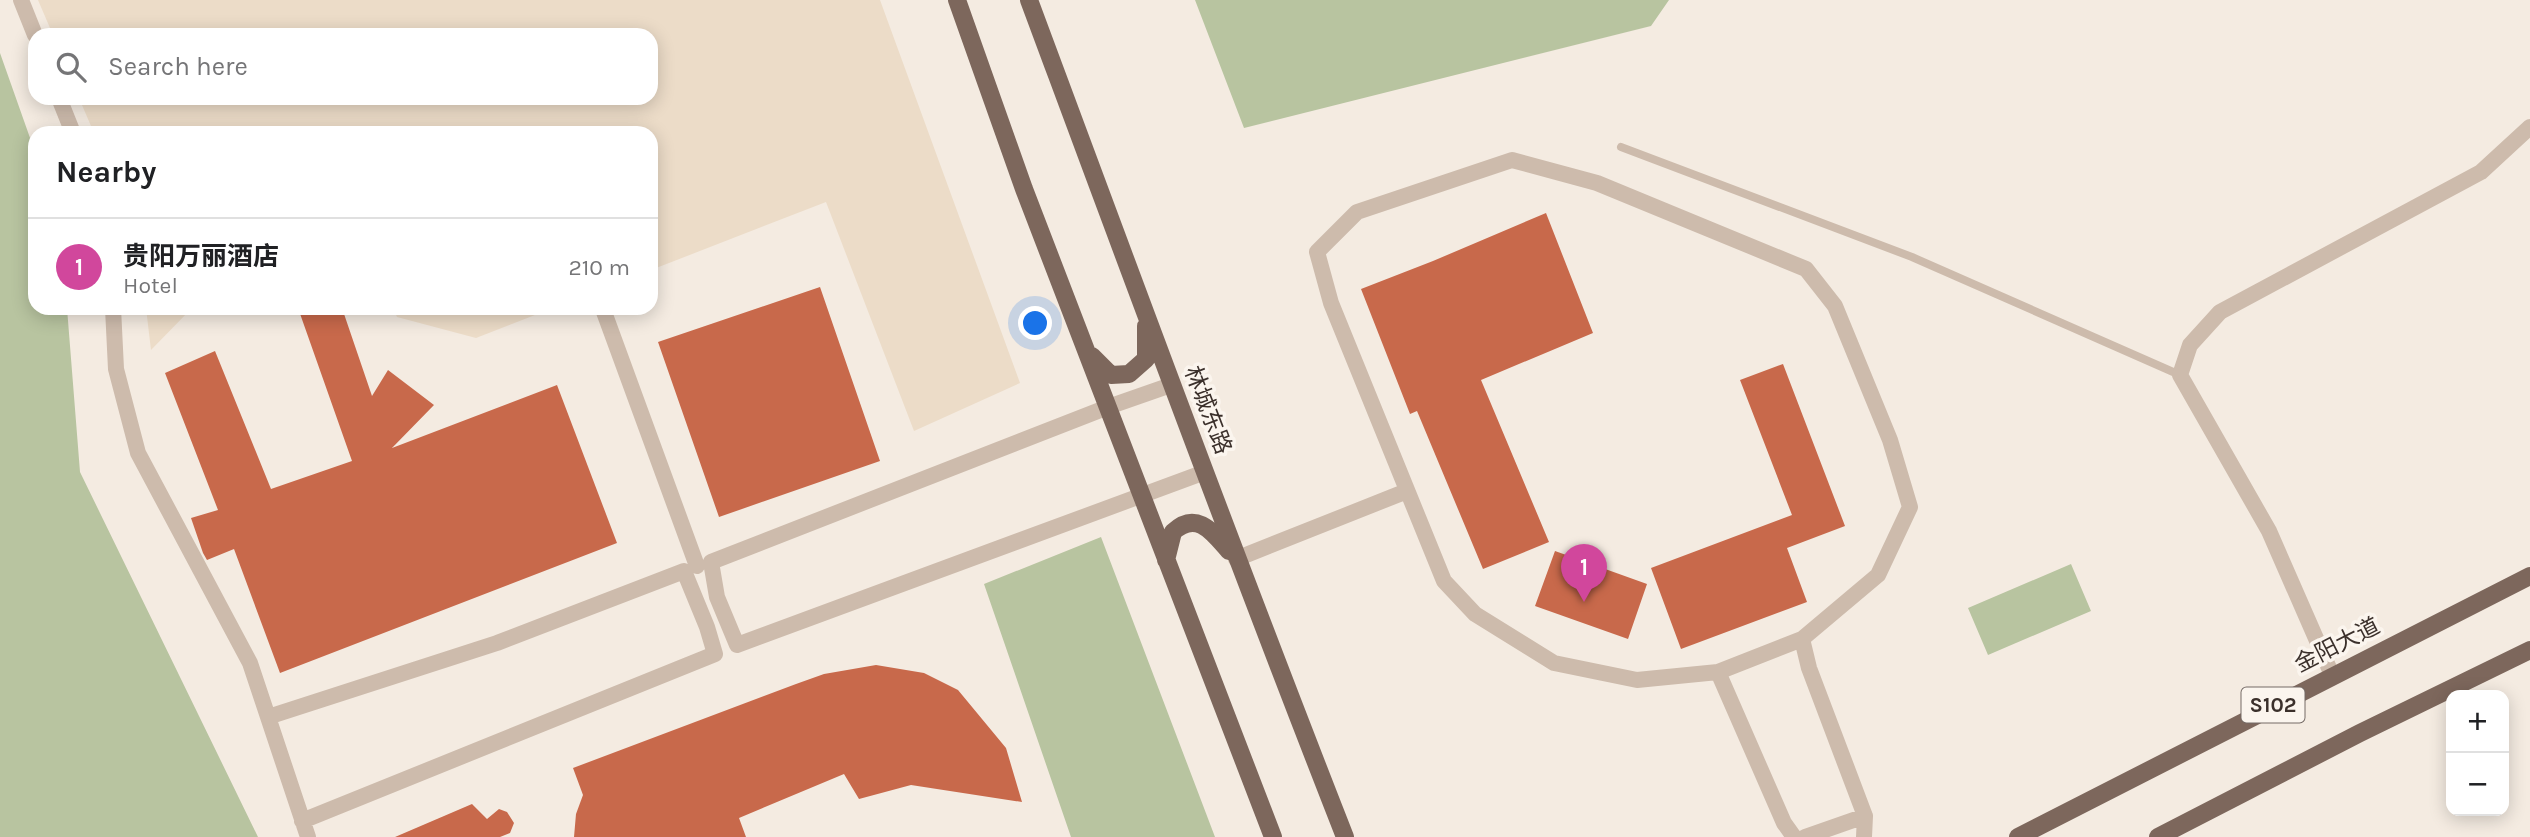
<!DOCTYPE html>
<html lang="en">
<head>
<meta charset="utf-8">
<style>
  :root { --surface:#fff; --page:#f6f6f6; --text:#202124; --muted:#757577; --line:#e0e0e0; --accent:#db2777 }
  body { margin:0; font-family:Karla,"Noto Sans SC",sans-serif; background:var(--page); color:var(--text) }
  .controls { position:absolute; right:21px; bottom:21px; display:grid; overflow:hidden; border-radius:14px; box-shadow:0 4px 18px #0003 }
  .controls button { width:63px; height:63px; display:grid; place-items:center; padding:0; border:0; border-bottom:2px solid var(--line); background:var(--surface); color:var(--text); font:35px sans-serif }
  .you { position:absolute; left:1036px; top:324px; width:24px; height:24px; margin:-18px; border:5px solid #fff; border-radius:50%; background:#1a73e8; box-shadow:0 0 0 10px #1a73e833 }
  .badge { display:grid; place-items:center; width:46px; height:46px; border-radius:50%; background:var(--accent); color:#fff; font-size:23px; font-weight:700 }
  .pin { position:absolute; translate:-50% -58px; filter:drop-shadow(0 2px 4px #0008) }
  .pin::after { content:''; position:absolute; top:37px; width:24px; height:21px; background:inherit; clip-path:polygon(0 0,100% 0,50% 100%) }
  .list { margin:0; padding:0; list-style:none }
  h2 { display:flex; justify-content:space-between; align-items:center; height:91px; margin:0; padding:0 28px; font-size:30px }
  h2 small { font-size:23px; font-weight:400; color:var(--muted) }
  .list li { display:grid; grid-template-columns:46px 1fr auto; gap:21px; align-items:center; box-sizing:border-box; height:98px; padding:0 28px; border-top:2px solid var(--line) }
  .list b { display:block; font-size:26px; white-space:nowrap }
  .list p { margin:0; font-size:23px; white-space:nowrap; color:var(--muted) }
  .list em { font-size:23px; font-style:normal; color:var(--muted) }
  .icon { flex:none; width:38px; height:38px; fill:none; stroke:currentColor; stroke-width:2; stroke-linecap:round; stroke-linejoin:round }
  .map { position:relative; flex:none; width:2530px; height:837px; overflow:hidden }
  .search { position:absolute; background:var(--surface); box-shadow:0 4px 18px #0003; left:28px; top:28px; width:630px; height:77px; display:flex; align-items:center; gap:18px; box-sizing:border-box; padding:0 24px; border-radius:21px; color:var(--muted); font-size:26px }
  .panel { position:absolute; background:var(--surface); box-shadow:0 4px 18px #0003; left:28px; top:126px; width:630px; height:189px; border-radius:21px }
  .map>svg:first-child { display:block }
</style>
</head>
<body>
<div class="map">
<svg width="2530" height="837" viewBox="0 0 2530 837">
  <rect width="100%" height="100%" fill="#f4ebe1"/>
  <!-- green -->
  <path fill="#b8c4a0" d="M1195,0H1669L1651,26L1244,128Z
    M0,53L35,152V308H67L80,472L258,837H0Z
    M1101,537L1215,837H1071L984,584Z
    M2071,564L2091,611L1988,655L1968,608Z"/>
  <!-- plaza -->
  <path fill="#ecdcc8" d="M38,0H880L1020,383L914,431L826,202L651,270V133H94L79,98H651V35H53Z
    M146,308H192L151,350Z
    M393,308H553L476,338L397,317Z"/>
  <!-- building -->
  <path fill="#c8694b" d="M1546,213L1593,333L1481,380L1549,542L1483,569L1417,411L1410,414L1361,289L1433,261Z
    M820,287L880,461L719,517L658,342Z
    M298,308H342L372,396L388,370L434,405L392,448L557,385L617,543L280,673L234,549L207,560L203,553L191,518L218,510L165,373L215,351L271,489L352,461Z
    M1783,364L1845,526L1787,548L1807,602L1681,649L1651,568L1792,515L1740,380Z
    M1555,551L1647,584L1628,639L1535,606Z
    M876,665L924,673L958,690L1006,748L1022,802L911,785L859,799L844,774L739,818L746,837H574L576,814L583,795L573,768L796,684L824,674Z
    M472,804L487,819L499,809L507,812L514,823L510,833L500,837H395Z"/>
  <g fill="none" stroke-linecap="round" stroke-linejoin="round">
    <!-- lane -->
    <path stroke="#cdbbac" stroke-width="8" d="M1621,147L1912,257L2180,375"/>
    <!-- street -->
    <path stroke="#cdbbac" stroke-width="16" d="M21,0L35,35
      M59,98L73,133
      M1512,160L1597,183L1806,269L1835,306L1890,440L1910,507L1878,575L1802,639L1718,672L1637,680L1554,663L1475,614L1444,581L1331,303L1317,252L1357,212Z
      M113,308L116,369L138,453L250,663L308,837
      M604,312L697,566
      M1171,385L1108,407L711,562L717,597L737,645L1205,472
      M1236,559L1407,491
      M1802,639L1809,668L1865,816L1864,837
      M1718,672L1784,823L1794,837
      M2332,675L2269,531L2180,375L2190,345L2220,312L2481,172L2530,127
      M268,717L497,643L684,571L707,627L715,654L302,821
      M1805,837L1865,816"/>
    <!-- primary -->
    <path stroke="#7d675c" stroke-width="18" d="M957,0L1024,189L1273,837
      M1029,0C1133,280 1236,559 1345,837
      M1092,356L1111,375L1129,374L1146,359V326
      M1166,560L1173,532C1197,509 1214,534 1229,551
      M2018,837L2530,576
      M2158,837L2360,733L2530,650"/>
  </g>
  <g text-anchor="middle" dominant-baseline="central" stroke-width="7" stroke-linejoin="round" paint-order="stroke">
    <!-- shield labels -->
    <rect fill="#fbf5ee" stroke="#756b66" stroke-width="2" x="2241.5" y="687.5" width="63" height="35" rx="5"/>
    <g font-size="21" font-weight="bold" fill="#3b302b">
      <text x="2273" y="705">S102</text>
    </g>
    <!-- street labels -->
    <g font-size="23" fill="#3b302b" stroke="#fbf5ee">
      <text transform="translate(1208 410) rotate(69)">林城东路</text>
      <text transform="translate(2337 645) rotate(-27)">金阳大道</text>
    </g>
  </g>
</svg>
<div class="controls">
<button>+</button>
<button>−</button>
</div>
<div class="you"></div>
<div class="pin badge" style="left:1584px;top:602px;background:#d1479c">1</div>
<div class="search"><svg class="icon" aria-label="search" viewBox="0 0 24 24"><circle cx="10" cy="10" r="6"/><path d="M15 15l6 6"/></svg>Search here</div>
<section class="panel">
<h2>Nearby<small></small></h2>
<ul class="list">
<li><span class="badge" style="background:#d1479c">1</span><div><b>贵阳万丽酒店</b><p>Hotel</p></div><em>210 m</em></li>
</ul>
</section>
</div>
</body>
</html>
